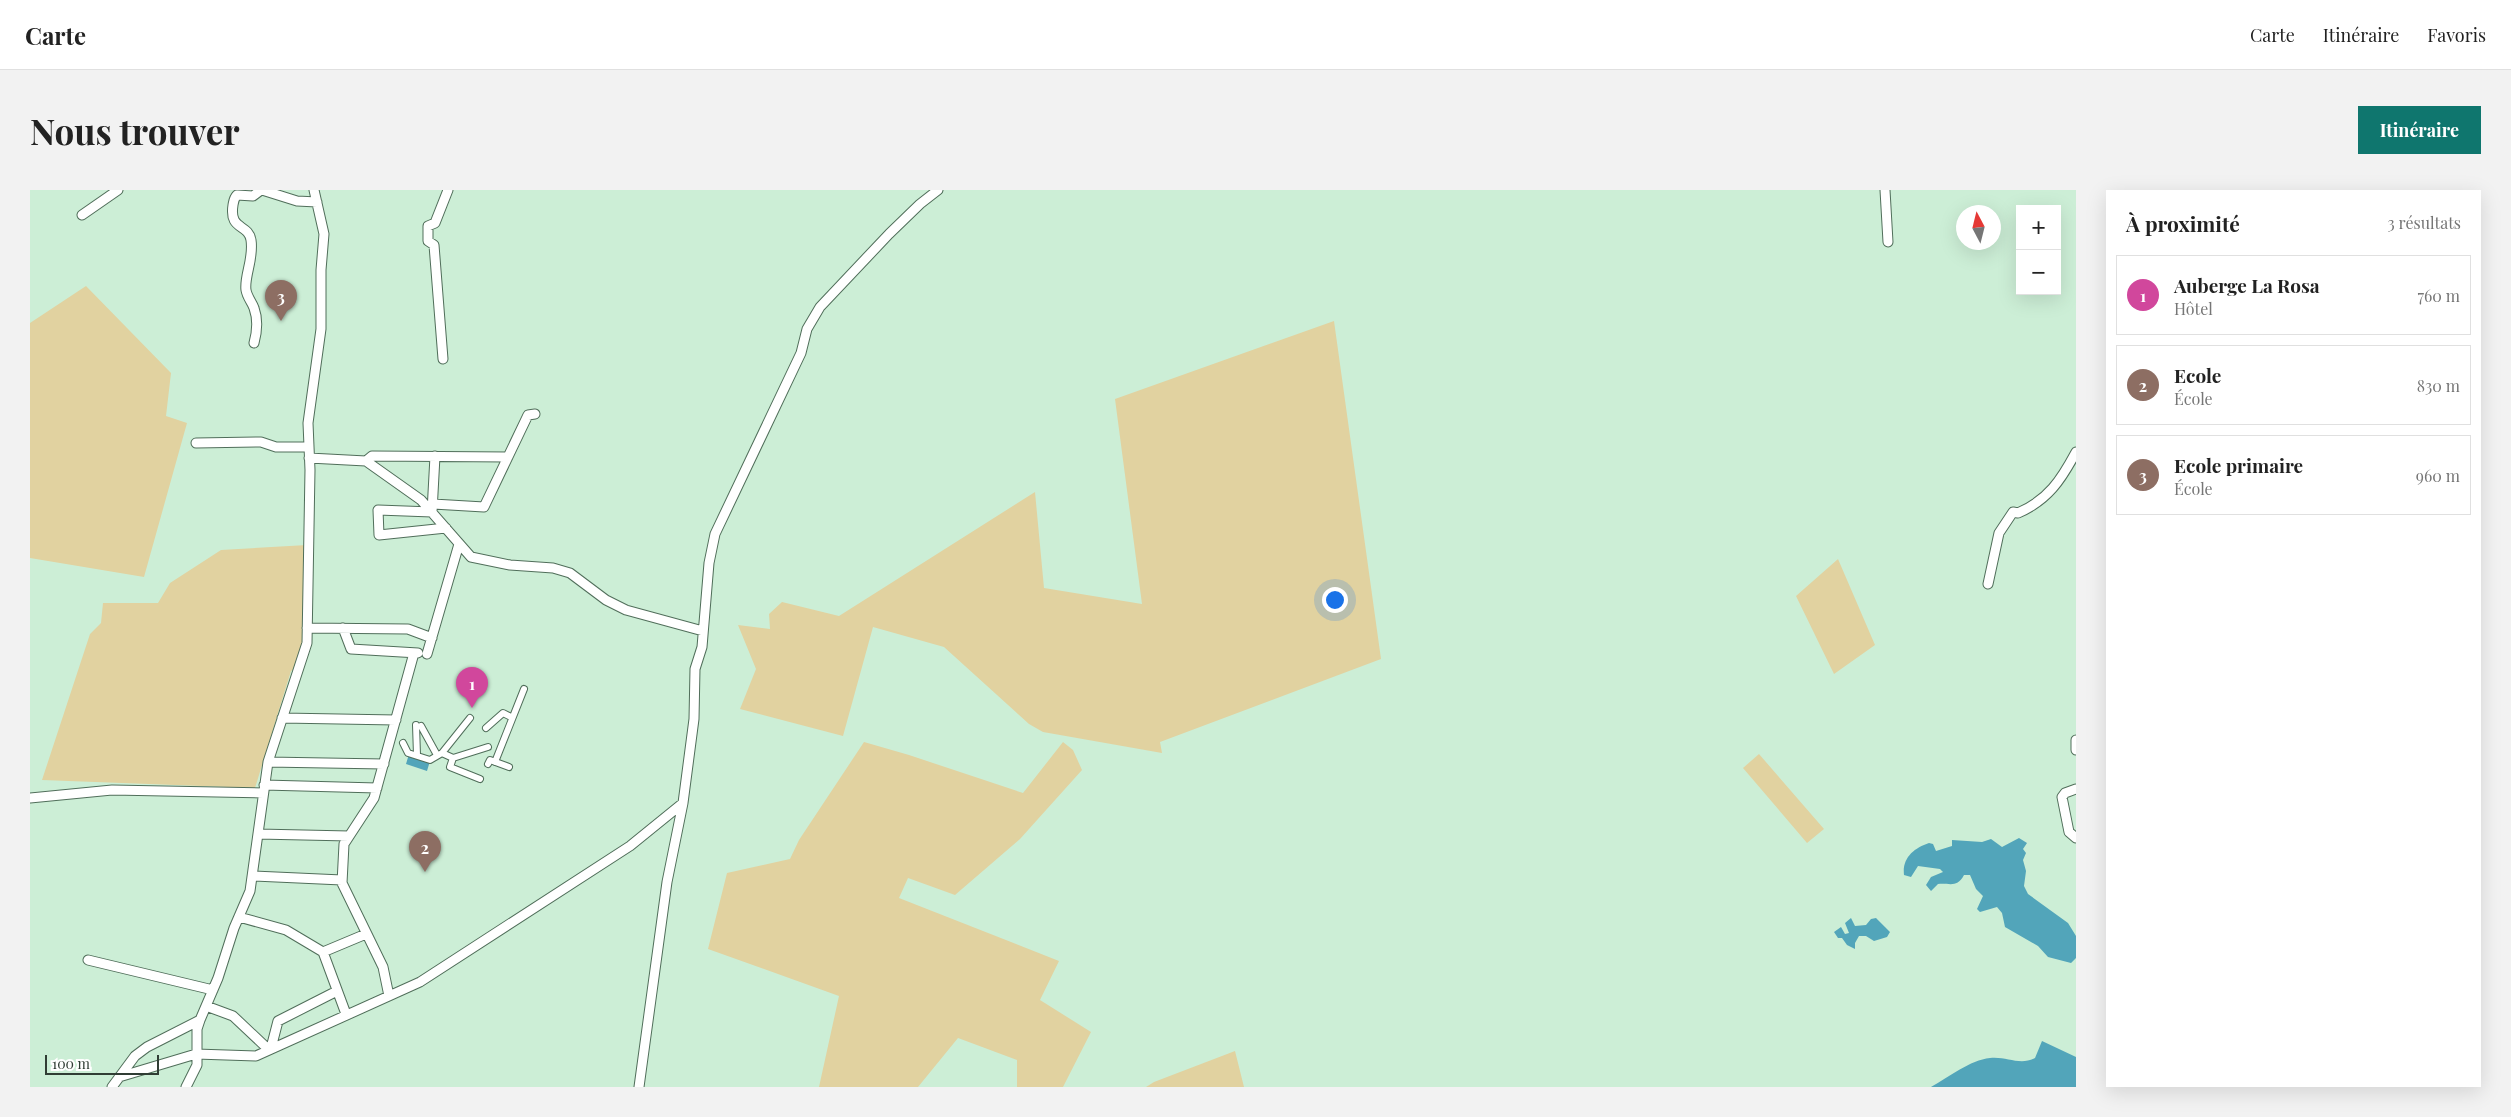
<!DOCTYPE html>
<html lang="fr">
<head>
<meta charset="utf-8">
<style>
  :root { --surface:#fff; --page:#f2f2f2; --text:#222; --muted:#767676; --line:#e0e0e0; --accent:#0f766e }
  body { margin:0; font-family:"Playfair Display",serif; background:var(--page); color:var(--text) }
  .controls { position:absolute; right:15px; top:15px; display:grid; overflow:hidden; border-radius:0px; box-shadow:0 5px 20px #0002 }
  .controls button { width:45px; height:45px; display:grid; place-items:center; padding:0; border:0; border-bottom:1px solid var(--line); background:var(--surface); color:var(--text); font:25px sans-serif }
  .compass { position:absolute; left:1926px; top:15px; width:45px; height:45px; border-radius:50%; background:var(--surface); box-shadow:0 5px 20px #0002; rotate:353deg }
  .scale { position:absolute; left:15px; bottom:12px; width:114px; box-sizing:border-box; padding-left:5px; border:2px solid #303d34; border-top:0; font-size:14px; line-height:18px; white-space:nowrap; color:#303d34; -webkit-text-stroke:4px #fff; paint-order:stroke }
  .you { position:absolute; left:1304px; top:409px; width:18px; height:18px; margin:-12px; border:4px solid #fff; border-radius:50%; background:#1a73e8; box-shadow:0 0 0 8px #1a73e833 }
  .badge { display:grid; place-items:center; width:32px; height:32px; border-radius:50%; background:var(--accent); color:#fff; font-size:16px; font-weight:700 }
  .pin { position:absolute; translate:-50% -41px; filter:drop-shadow(0 1px 2px #0008) }
  .pin::after { content:''; position:absolute; top:26px; width:18px; height:15px; background:inherit; clip-path:polygon(0 0,100% 0,50% 100%) }
  .list { margin:0; padding:0; list-style:none }
  h2 { display:flex; justify-content:space-between; align-items:center; height:65px; margin:0; padding:0 20px; font-size:21px }
  h2 small { font-size:16px; font-weight:400; color:var(--muted) }
  .list li { display:grid; grid-template-columns:32px 1fr auto; gap:15px; align-items:center; box-sizing:border-box; height:80px; margin:0 10px 10px; padding:0 10px; border:1px solid var(--line); border-radius:0px }
  .list b { display:block; font-size:19px; white-space:nowrap }
  .list p { margin:0; font-size:16px; white-space:nowrap; color:var(--muted) }
  .list em { font-size:16px; font-style:normal; color:var(--muted) }
  .map { position:relative; flex:none; width:2046px; height:897px; overflow:hidden; border-radius:0px }
  header { display:flex; align-items:center; gap:30px; box-sizing:border-box; height:70px; padding:0 25px; background:var(--surface); border-bottom:1px solid var(--line) }
  header strong { font-size:24px }
  nav { display:flex; gap:28px; margin-inline-start:auto; font-size:18px }
  .intro { display:flex; align-items:center; justify-content:space-between; box-sizing:border-box; height:120px; padding:0 30px }
  h1 { margin:0; font-size:35px }
  .button { padding:12px 22px; border-radius:0px; background:var(--accent); color:#fff; font-size:18px; font-weight:700 }
  main { display:flex; gap:30px; padding:0 30px }
  aside { flex:1; background:var(--surface); border-radius:0px; box-shadow:0 5px 20px #0002 }
  .map>svg:first-child { display:block }
</style>
</head>
<body>
<header>
<strong>Carte</strong>
<nav><a>Carte</a><a>Itinéraire</a><a>Favoris</a></nav>
</header>
<div class="intro"><h1>Nous trouver</h1><a class="button">Itinéraire</a></div>
<main>
<div class="map">
<svg width="2046" height="897" viewBox="0 0 2046 897">
  <rect width="100%" height="100%" fill="#cceed6"/>
  <!-- green -->
  <path fill="#e1d2a0" d="M56,96L141,183L136,226L157,233L114,387L0,368V133Z
    M1304,131L1351,469L1130,552L1132,563L1013,542L999,534L914,457L843,437L813,546L710,519L726,479L708,435L740,439L739,424L752,412L809,426L1005,302L1014,398L1112,414L1085,209Z
    M277,355V453L271,475L261,481L225,598L12,590L60,444L71,433L73,413H128L140,393L191,360Z
    M1808,369L1845,455L1804,484L1766,406Z
    M834,552L879,565L993,603L1033,552L1043,560L1052,580L990,649L925,705L878,688L869,708L1029,771L1010,810L1061,842L1033,897H987V870L928,848L888,897H789L809,806L678,759L697,683L760,669L769,650Z
    M1729,564L1794,639L1777,653L1713,578Z
    M1205,861L1214,897H1116L1124,892Z"/>
  <!-- water -->
  <path fill="#52a5ba" d="M379,564L400,571L397,581L376,574Z
    M1989,648L1997,653L1993,659L1996,663L1993,670L1996,681L1994,696L1998,704L2038,733L2046,746V768L2041,773L2018,767L2008,756L1975,737L1972,723L1967,717L1950,722L1947,719L1953,706L1946,699L1940,685H1934C1927,698 1921,693 1908,694L1901,701L1896,695L1901,687L1913,682L1910,679L1888,676L1881,687L1874,685C1872,668 1884,658 1899,653L1903,654L1906,661L1922,656V650L1952,652L1961,649L1972,657Z
    M1821,728L1825,736L1836,735L1841,729L1846,728L1860,742L1857,747L1844,751L1836,746H1829L1825,753V759L1817,755L1812,748H1808L1804,742L1811,737L1815,744L1819,743L1815,733Z
    M2012,851L2046,867V897H1901C1919,887 1940,870 1960,868C1976,866 1990,876 2005,868Z"/>
  <g fill="none" stroke-linecap="round" stroke-linejoin="round">
    <!-- pedestrian casing -->
    <g stroke="#506e5a" stroke-width="8">
      <path id="pedestrian" d="M386,535L387,565
        M391,536L407,565
        M456,538L473,523L481,527
        M373,553L378,563L400,570L412,563L440,528
        M412,563L423,568L458,557
        M423,568L420,577L450,589
        M465,572L494,499
        M458,574L460,570L479,577"/>
    </g>
    <!-- minor casing -->
    <g stroke="#506e5a" stroke-width="11">
      <path id="minor" d="M232,0L267,11L287,12
        M1855,0L1858,52
        M52,25L88,0
        M224,153C227,142 228,129 224,118C222,112 217,107 216,100C214,86 224,69 221,50C218,33 199,41 203,15C204,10 204,8 207,5L223,6L231,0
        M413,169L404,55L398,51V36L405,33L418,0
        M166,253L231,252L246,257H278
        M405,266L402,322L348,320L349,345L416,338
        M279,268L336,271L391,310L441,367L480,375L523,378L540,383L576,410L596,420L673,441
        M336,271L342,266L478,267
        M403,314L454,317L498,225L505,224
        M1958,394L1969,343L1983,322L1988,323C2018,310 2031,290 2046,262
        M277,438L378,439L402,448
        M313,438L321,459L388,463
        M397,464L429,354
        M252,528L366,530
        M2046,550V560
        M238,572L354,574
        M234,595L347,598
        M2046,599L2035,603L2032,607L2039,642L2046,648
        M0,608L82,600L233,603
        M228,644L319,646
        M223,686L312,690
        M209,727L256,740L293,762L316,824
        M293,762L336,744
        M58,770L183,800
        M359,806L353,777L312,693L314,654L344,608L384,463
        M176,816L203,826L238,859
        M241,858L248,831L307,801
        M89,887L166,864L226,866L390,792L600,656L653,613L664,529L665,479L672,457L679,373L685,344L771,163L777,139L790,117L859,44L890,14L908,0
        M82,897L105,866L117,857L170,830
        M156,897L167,875V839L170,830L188,788L204,738L220,701L238,572L277,453L280,280L278,233L291,139V80L294,44L284,0
        M609,897L637,692L653,613"/>
    </g>
    <!-- pedestrian -->
    <use href="#pedestrian" stroke="#fff" stroke-width="6"/>
    <!-- minor -->
    <use href="#minor" stroke="#fff" stroke-width="9"/>
  </g>
</svg>
<div class="controls">
<button>+</button>
<button>−</button>
</div>
<svg class="compass" viewBox="-18 -18 36 36"><path d="M0-13l5 13h-10z" fill="#e53935"/><path d="M0 13l5-13h-10z" fill="#767676"/></svg>
<div class="scale">100 m</div>
<div class="you"></div>
<div class="pin badge" style="left:442px;top:518px;background:#d1479c">1</div>
<div class="pin badge" style="left:395px;top:682px;background:#8d6e63">2</div>
<div class="pin badge" style="left:251px;top:131px;background:#8d6e63">3</div>
</div>
<aside>
<h2>À proximité<small>3 résultats</small></h2>
<ul class="list">
<li><span class="badge" style="background:#d1479c">1</span><div><b>Auberge La Rosa</b><p>Hôtel</p></div><em>760 m</em></li>
<li><span class="badge" style="background:#8d6e63">2</span><div><b>Ecole</b><p>École</p></div><em>830 m</em></li>
<li><span class="badge" style="background:#8d6e63">3</span><div><b>Ecole primaire</b><p>École</p></div><em>960 m</em></li>
</ul>
</aside>
</main>
</body>
</html>
